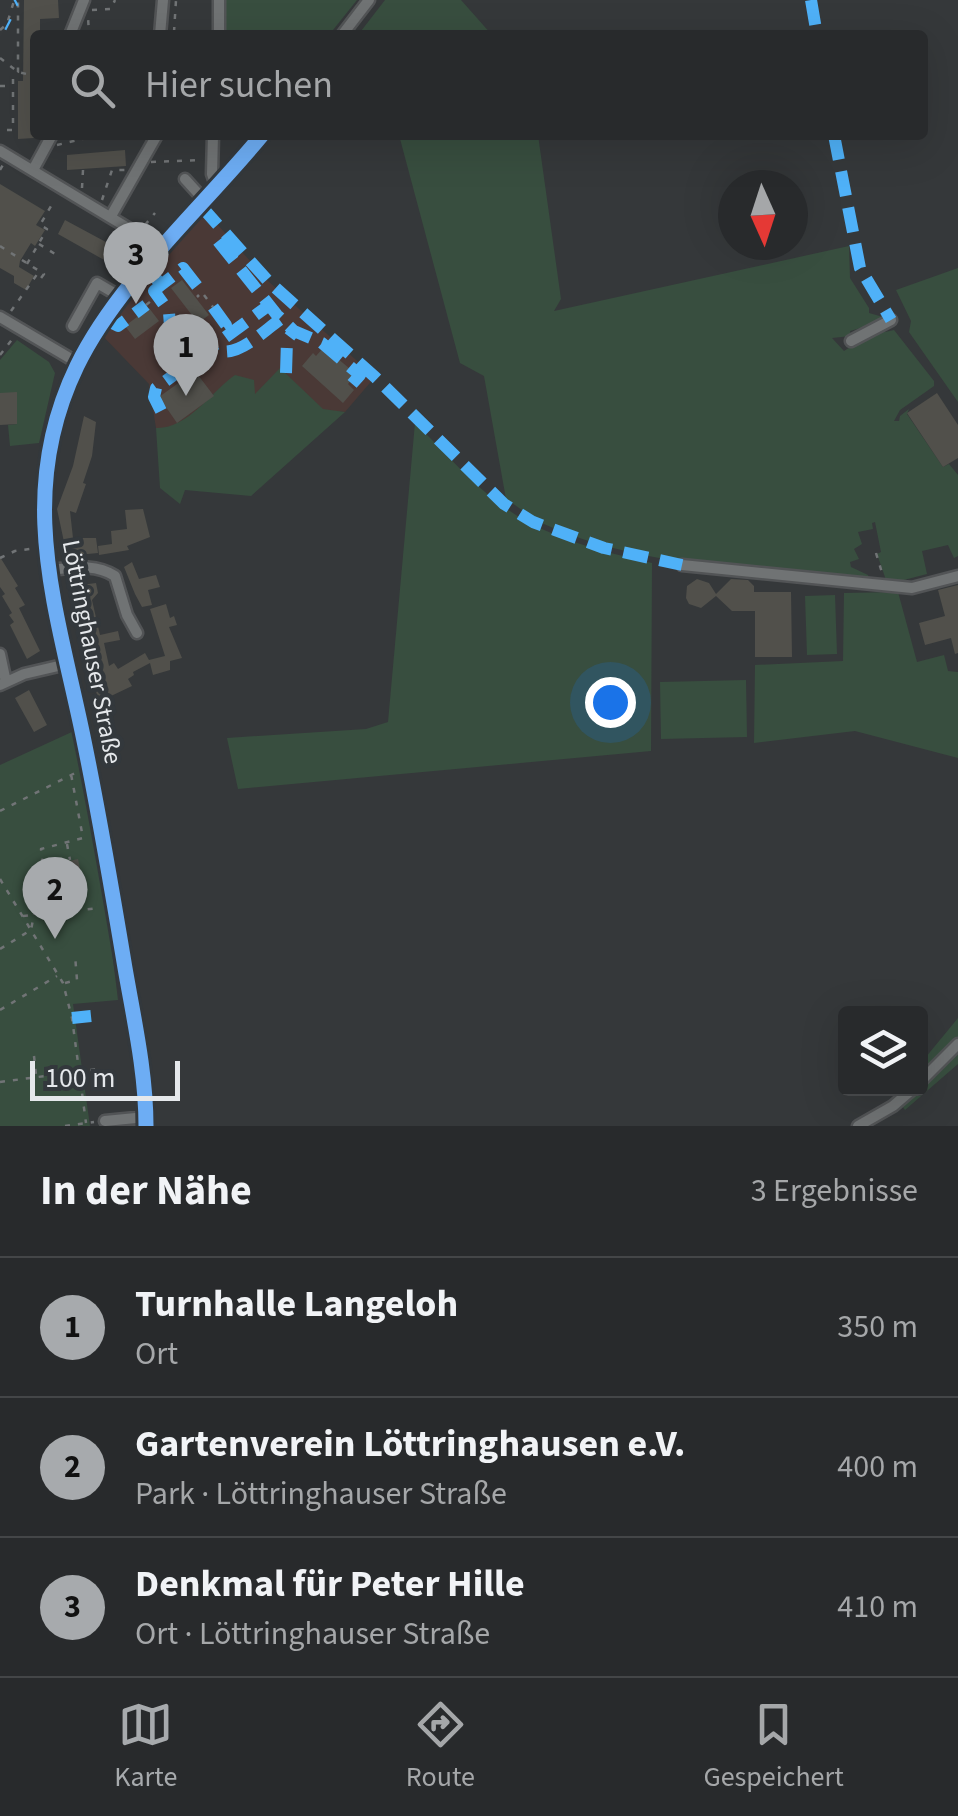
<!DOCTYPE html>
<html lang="de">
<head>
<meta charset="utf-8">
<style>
  :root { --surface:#282a2c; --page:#303234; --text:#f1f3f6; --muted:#a5a7a9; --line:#444648; --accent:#a7aaad }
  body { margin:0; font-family:"Source Sans 3",sans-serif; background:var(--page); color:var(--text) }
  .controls { position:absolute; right:30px; bottom:30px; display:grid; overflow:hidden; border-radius:10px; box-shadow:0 10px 40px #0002 }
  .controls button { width:90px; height:90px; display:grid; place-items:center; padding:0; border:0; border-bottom:2px solid var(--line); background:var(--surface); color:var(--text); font:50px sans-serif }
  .compass { position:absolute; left:718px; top:170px; width:90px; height:90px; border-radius:50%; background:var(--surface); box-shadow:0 10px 40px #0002; rotate:177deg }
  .scale { position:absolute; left:30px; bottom:25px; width:150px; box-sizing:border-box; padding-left:10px; border:5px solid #e5e8eb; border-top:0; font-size:28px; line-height:35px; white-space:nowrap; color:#e5e8eb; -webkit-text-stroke:8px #33383c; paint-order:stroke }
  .you { position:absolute; left:610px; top:702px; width:35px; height:35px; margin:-25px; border:8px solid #fff; border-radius:50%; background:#1a73e8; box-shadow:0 0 0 15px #1a73e833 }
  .badge { display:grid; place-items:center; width:65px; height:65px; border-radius:50%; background:var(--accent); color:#111; font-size:32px; font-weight:700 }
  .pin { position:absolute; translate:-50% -82px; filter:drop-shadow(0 2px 5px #0008) }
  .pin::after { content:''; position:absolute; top:52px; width:35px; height:30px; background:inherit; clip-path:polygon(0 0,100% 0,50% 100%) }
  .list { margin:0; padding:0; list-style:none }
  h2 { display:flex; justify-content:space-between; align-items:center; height:130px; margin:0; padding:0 40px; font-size:42px }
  h2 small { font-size:32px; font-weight:400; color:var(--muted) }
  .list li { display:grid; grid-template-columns:65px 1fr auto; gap:30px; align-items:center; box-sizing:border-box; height:140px; padding:0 40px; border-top:2px solid var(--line) }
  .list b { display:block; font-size:38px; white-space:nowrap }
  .list p { margin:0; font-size:32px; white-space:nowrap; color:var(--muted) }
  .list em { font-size:32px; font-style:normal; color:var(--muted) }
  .icon { flex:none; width:55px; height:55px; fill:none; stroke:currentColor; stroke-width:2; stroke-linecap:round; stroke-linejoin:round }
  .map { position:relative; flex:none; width:958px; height:1126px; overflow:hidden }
  .search { position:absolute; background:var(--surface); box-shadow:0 10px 40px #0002; left:30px; right:30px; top:30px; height:110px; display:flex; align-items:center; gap:25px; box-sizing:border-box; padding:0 35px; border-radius:10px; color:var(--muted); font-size:38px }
  .sheet { height:550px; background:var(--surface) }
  nav { display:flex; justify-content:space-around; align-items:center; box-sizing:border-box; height:140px; border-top:2px solid var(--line); background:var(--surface); font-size:28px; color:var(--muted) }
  nav a { display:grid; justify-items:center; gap:5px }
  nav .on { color:var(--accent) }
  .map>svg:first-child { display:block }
</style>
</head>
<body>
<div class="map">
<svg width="958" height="1126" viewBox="0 0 958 1126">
  <rect width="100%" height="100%" fill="#35383a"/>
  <!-- education -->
  <path fill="#4a3936" d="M201,206L268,281L375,377L345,412L323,410L217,433L156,428L149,384L97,330Z"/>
  <!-- green -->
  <path fill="#384e3f" d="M221,0H357L329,35H220Z
    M385,0H461L492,35H358Z
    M399,135H538L561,299L554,311L849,246L850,278L869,308V313L883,317L878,323L850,331L851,336L832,338L844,351L881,327L885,332L894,330L934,381V386L900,410L894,421H899L900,416L909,409L907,414L943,467L949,464L958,475V556L954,558L948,545L922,551L927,574L900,581L886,580L877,554L881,552L875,522L872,523L873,529L858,532L862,544L854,549L859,559L850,562L851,567L868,575L869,579C762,569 644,569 544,524C531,517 518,507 506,499L484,376L460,363Z
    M958,268V402L909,332L911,321L896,290Z
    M17,340L49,362L55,373L39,443L10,446L8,425L17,424V393H0V360Z
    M280,368L323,409L345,412L251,496L185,490L180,504L160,488L156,428C188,429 211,392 235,375L254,380L255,394Z
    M415,423C443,450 469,481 500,504C543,537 600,551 652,563L651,751L238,789L227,738L366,729L388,722Z
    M898,592L917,662L944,655L948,671L958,672V758L855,731L754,743L755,665L843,661L844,593Z
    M835,595L837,654L807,655L805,596Z
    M746,680L747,737L661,739L660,682Z
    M74,731L103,879L118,1000L73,1004L90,1126H0V765Z
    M958,1018V1064L905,1110L894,1095L900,1089L920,1088L921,1063Z"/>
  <!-- building -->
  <path fill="#51504b" d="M24,0H58L59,18L40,19V35H35L33,67L34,138L18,139V81H23Z
    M125,150L126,166L67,170V155Z
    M0,184L45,211L36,225L45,230L35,246L31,243L20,261L19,267L34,276L26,290L14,283V276L0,268Z
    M65,220L117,248L122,240L125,242L113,265L58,234Z
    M182,280L209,315L198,323L171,288Z
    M149,308L159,321L135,339L125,326Z
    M324,347L356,374L348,384L354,390L343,403L302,366L313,353L316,356Z
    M195,371L214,396L177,423L159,397Z
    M17,392V424L0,425V393Z
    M937,393L958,425V458L943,467L907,413Z
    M84,416L96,422L92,456L83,483L86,484L76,513L70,511L73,538H96L98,553L67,556L57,509L73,466Z
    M143,509L150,537L127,546L129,550L99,555L98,546L112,544L111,531L127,529L125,510Z
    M0,557L18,586L15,588L25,605L19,608L40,651L27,659L10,625L14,622L9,615L12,613L2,596L5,594L0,587Z
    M132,562L139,579L156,575L160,587L148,590L152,605L142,607L135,594L124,567Z
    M76,579L81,585L96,583L98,593L92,600L100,635L118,631L120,640L104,643L109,666L114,663L118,669L145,653L149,660L165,656L150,609L166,604L170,618L174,616L177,625L169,627L182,658L170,661V670L153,675L150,663L133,672L134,675L128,679L132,686L111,696L112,710L103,715L93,681L89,684L87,671L91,670L78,612L74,593L68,586Z
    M697,579L709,583L716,594L731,579L748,580L754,586V592H791L792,657H755V611H732L716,596L701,608L689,604L686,598L687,586Z
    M958,585V653L955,654L951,638L925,645L919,623L945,616L938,590Z
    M29,690L47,725L34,732L15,698Z
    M78,859L86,898L68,901L61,863Z"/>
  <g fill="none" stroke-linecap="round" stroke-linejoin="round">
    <!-- minor casing -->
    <g stroke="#525456" stroke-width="15">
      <path id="minor" d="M219,0V35
        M70,35L84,0
        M160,35L163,0
        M342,35L369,0
        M213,135L212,174L217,188
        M0,151L163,249
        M33,170L52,135
        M185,179L205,201
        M111,216L157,135
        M121,267L140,234
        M0,317L78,363
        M73,326L97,283L121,297
        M851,341L891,320
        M682,565L912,588L958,576
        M48,570C72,568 94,563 115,576L127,615L137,633
        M0,654L6,682
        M0,685L24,674L67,664
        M920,1082L958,1044
        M105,1121L146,1117
        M146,1126C146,1073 134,1020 125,968C112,890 99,813 83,736C56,606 15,494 77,366C117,283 203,207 262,135
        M858,1126L893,1106L914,1088"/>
    </g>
    <!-- path -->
    <path stroke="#717476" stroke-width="2.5" stroke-dasharray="5 8" stroke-linecap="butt" d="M92,10L111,9L115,0
      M0,30L7,24L14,1
      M174,32L176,0
      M85,35L89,34L88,17
      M0,58L18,72L35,76
      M0,86H13
      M7,130H13V79L18,72V0
      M57,145L99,135
      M151,162L203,160
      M0,170L4,163
      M82,188L83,170
      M102,200L112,170H127
      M145,225L155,213
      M39,244L55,254L53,258
      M0,246L44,274L41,278
      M27,264L47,229L40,225L51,206
      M204,295L213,307
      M197,297L199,295
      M146,305L151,301
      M11,311L38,273
      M0,355L14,337
      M876,553L883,576
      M0,558L15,551L37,548
      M0,811L79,771
      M67,844L70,860
      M41,875H58
      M0,879L63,983L72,1018L86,1123
      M35,907L62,892L58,867
      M23,916L100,908
      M0,949L31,930L43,867L41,849L83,838L71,774
      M65,983L77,980L75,955
      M0,1010L57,976
      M34,1056L36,1075
      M0,1082L98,1069
      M65,1126L94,1122"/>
    <!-- minor -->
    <use href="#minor" stroke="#707374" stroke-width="10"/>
    <!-- quiet -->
    <path stroke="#4fb1f8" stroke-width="12" stroke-dasharray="25 12" stroke-linecap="butt" d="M811,0L817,35
      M14,1L16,0
      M7,24L9,25
      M834,135L860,268L891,320
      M201,206L268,281L375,377L504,504L533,522L604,548L682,565
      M218,241L277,315L294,331L322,343L360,375L352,384
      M154,276L161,285L183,268L204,295
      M161,285L154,291L169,312L171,341L185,368
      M213,307L226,325L205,340C227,370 259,334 281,319
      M104,319L118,326L146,305
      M286,373L287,340L294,331
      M161,411L154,397L156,388L268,306
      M72,1018L91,1016"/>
    <!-- cycleway casing -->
    <g stroke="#33383c" stroke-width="21">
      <path id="cycleway" d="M146,1126C146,1073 134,1020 125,968C112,890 99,813 83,736C56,606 15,494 77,366C117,283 203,207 262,135"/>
    </g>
    <!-- cycleway -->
    <use href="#cycleway" stroke="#6dadf4" stroke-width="15"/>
  </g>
  <g text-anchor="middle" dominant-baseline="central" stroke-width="9" stroke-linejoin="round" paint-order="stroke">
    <!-- street labels -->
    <g font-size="25" fill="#e5e8eb" stroke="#33383c">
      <text transform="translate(92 652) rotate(79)">Löttringhauser Straße</text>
    </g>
  </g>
</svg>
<div class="controls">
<button><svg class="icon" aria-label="layers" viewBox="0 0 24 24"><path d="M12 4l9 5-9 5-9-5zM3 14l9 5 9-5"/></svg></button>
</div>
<svg class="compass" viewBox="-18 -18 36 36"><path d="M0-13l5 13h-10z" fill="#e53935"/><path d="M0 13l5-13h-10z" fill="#a5a7a9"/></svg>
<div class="scale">100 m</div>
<div class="you"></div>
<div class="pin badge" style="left:186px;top:396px">1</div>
<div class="pin badge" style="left:55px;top:939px">2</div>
<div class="pin badge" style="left:136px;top:304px">3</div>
<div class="search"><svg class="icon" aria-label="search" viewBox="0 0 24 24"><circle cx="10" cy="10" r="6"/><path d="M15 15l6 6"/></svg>Hier suchen</div>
</div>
<section class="sheet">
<h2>In der Nähe<small>3 Ergebnisse</small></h2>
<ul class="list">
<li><span class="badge">1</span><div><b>Turnhalle Langeloh</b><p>Ort</p></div><em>350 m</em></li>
<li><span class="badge">2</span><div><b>Gartenverein Löttringhausen e.V.</b><p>Park · Löttringhauser Straße</p></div><em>400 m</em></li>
<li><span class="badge">3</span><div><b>Denkmal für Peter Hille</b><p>Ort · Löttringhauser Straße</p></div><em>410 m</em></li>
</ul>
</section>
<nav>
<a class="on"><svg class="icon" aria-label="map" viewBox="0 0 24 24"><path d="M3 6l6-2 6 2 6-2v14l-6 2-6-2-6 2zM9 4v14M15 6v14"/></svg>Karte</a>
<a><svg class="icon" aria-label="directions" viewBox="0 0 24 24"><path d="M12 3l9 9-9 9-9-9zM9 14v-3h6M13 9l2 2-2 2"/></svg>Route</a>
<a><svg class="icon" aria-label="saved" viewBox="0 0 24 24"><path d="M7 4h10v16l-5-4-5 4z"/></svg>Gespeichert</a>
</nav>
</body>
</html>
